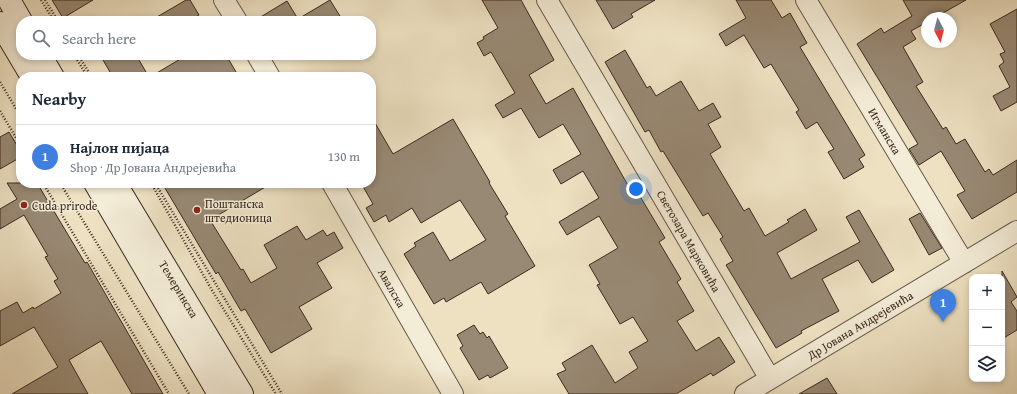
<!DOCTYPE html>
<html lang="en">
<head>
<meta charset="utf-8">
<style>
  :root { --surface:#fff; --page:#f2f2f3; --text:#1f2937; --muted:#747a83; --line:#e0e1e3; --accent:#0b8043 }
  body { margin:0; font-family:"Gentium Book Plus",serif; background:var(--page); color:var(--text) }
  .controls { position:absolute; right:12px; bottom:12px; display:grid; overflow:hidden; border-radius:8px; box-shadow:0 2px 6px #0003 }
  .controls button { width:36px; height:36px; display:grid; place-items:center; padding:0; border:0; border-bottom:1px solid var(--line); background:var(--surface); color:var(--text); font:20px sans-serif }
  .compass { position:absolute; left:921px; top:12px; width:36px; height:36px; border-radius:50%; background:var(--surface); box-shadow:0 2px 6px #0003; rotate:173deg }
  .you { position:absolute; left:636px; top:189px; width:14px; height:14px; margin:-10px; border:3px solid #fff; border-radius:50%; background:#1a73e8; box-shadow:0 0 0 6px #1a73e833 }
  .badge { display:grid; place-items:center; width:26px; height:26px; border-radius:50%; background:var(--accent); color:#fff; font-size:13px; font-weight:700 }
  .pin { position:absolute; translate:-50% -33px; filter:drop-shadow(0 1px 2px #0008) }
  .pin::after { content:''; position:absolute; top:21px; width:14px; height:12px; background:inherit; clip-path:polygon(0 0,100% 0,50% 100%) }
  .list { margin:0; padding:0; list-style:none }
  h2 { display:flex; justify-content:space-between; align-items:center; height:52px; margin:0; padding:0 16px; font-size:17px }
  h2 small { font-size:13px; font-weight:400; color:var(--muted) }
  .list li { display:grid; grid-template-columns:26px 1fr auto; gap:12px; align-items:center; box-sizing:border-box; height:64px; padding:0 16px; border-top:1px solid var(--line) }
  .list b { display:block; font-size:15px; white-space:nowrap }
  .list p { margin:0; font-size:13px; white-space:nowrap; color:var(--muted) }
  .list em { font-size:13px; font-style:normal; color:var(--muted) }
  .icon { flex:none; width:22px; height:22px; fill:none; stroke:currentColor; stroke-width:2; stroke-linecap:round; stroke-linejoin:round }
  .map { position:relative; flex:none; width:1017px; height:394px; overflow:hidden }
  .search { position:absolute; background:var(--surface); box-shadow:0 2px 6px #0003; left:16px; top:16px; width:360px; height:44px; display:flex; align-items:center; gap:10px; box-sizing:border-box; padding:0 14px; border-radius:16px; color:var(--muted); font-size:15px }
  .panel { position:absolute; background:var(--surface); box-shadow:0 2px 6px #0003; left:16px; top:72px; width:360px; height:116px; border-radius:16px }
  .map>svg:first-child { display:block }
</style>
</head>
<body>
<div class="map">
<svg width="1017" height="394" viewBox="0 0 1017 394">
  <rect width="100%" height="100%" fill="#ede1c2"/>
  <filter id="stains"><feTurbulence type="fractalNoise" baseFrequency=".005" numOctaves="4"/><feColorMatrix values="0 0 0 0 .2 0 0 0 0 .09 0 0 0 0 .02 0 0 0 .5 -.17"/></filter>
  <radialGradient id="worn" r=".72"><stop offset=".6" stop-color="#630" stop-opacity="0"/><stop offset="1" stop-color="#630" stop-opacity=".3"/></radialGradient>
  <!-- building -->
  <path fill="#988974" stroke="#3b2a1f" d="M52,0H93L63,18Z
    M186,0H190L199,15L189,21H150Z
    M330,0L343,21H254L287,1L298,19Z
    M482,0H521L554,60L529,75L546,104L573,88L634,196L638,193L665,238L659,242L681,279L677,282L694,311L677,321L696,351L719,337L735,362L713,376L711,373L676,394H569L557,374L566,370L562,363L592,345L615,383L638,368L629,352L648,341L633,317L620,324L597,285L600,284L589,265L618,248L599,216L567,235L559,222L599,198L583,171L561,184L553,170L581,154L563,124L539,138L521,108L503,118L495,105L515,93L491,52L484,56L477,43L484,39L483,37L498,28Z
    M596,0H655L631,14L633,17L613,29Z
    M736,0H771L782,18L790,13L807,43L800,47L865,155L859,159L864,167L844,179L828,152L834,149L817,122L806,129L796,112L799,110L771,64L764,68L744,35L726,46L719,34L746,18Z
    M903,0H966L934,18H927V22L911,31L916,39L903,47L923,82L916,86L943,129L946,127L956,144L965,139L985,172L989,169L993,175L1017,160V192L972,219L957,195L965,191L941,151L919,165L909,149L918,144L857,44L881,28L884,33L912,16Z
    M1017,9V102L1001,111L993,96L1010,87L999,66L1004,62L1000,54L1005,52L990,24Z
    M625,50L647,88L650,86L656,96L681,81L699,111L713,103L721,117L708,124L721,147L710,154L744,211L749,208L765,236L789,222L787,220L805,209L817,230L777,253L791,279L860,242L846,217L859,210L894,270L872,283L858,260L822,279L839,311L801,331L802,333L776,348L726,265L733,261L720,239L723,237L708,213L703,216L663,151L661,152L649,130L645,132L605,62Z
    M100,55H136L149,77H113Z
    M187,55H226L239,77H150Z
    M371,116L393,154L453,119L490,182L489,183L508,214L505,216L535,266L488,294L481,282L446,302L444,298L434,304L404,254L416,246L414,243L433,232L450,261L486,240L460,200L421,223L412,208L389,222L386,215L374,222L366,208L373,204L361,183H371Z
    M9,132L21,152V157L0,169V137Z
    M7,183H37L85,263L87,262L163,394H132L101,341L69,360L88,394H12L58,367L34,327L0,346V311L17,302L23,313L33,307L34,309L61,293L54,281L58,279L45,257L48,256L24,215L0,229V209L17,199Z
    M162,183H272L210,220L241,270L243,269L251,283L277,268L264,245L297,226L306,240L323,230L327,236L334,232L343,248L317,263L332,288L299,307L312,329L271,353L245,309L241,311L218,272L216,274Z
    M920,213L942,248L929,255L909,219Z
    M1002,271L1017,297L1011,302L1017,311V330L1002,339Z
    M474,325L480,334L483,332L487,338L489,336L508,368L490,378L488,375L479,380L460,348L463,346L457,335Z
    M827,378L837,394H799Z"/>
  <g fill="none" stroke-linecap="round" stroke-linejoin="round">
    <!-- street casing -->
    <g stroke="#685848" stroke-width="22">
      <path id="street" d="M224,0L237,21
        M547,0L770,379
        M806,0L964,263
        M257,55L270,77
        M332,183L453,394
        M745,394L1017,231"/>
    </g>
    <!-- secondary casing -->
    <g stroke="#3b2a1f" stroke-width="24">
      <path id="secondary" d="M9,0L21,21
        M0,23L32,77
        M40,55L53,77
        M95,183L219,394
        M115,183L242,394"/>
    </g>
    <!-- path -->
    <path stroke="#3b2a1f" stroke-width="2.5" stroke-dasharray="1 2" stroke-linecap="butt" d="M41,0L54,21
      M45,0L58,21
      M74,55L88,77
      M78,55L92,77
      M0,82L21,117
      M0,111L21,146
      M43,183L169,394
      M60,183L189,394
      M151,183L213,292L276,394
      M155,183L282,394"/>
    <!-- street -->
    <use href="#street" stroke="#f3ecd7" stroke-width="20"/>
    <!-- secondary -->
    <use href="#secondary" stroke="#f3ecd7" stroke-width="22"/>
  </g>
  <!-- markers -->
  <g fill="#8f2418" stroke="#f3ecd7" stroke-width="1.5">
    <circle cx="24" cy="205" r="4"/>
    <circle cx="197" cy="210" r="4"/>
  </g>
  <g text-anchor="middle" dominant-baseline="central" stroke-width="3" stroke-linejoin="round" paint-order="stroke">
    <!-- street labels -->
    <g font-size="12" fill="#3b2a1f" stroke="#f3ecd7">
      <text transform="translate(885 131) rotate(59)">Игманска</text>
      <text transform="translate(689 241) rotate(60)">Светозара Марковића</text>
      <text transform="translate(392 288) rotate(60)">Авалска</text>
      <text transform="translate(179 289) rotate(59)">Темеринска</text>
      <text transform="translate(860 325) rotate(-31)">Др Јована Андрејевића</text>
    </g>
    <!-- poi labels -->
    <g font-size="12" fill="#3b2a1f" stroke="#f3ecd7" text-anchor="start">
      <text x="205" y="203">Поштанска<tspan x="205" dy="14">штедионица</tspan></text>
      <text x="32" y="205">Cuda prirode</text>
    </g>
  </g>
  <rect width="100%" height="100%" filter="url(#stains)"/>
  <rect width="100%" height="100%" fill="url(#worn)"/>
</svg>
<div class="controls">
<button>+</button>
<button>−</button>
<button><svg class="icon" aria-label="layers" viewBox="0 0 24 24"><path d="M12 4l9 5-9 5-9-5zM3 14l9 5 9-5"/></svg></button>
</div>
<svg class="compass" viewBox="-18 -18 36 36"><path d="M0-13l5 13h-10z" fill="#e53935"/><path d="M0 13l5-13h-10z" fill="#747a83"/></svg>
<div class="you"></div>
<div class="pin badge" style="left:943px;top:322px;background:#3f7fe0">1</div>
<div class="search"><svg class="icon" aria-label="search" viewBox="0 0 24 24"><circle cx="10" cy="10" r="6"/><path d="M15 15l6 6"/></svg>Search here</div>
<section class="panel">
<h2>Nearby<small></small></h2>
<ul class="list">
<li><span class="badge" style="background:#3f7fe0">1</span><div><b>Најлон пијаца</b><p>Shop · Др Јована Андрејевића</p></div><em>130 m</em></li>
</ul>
</section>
</div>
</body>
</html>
